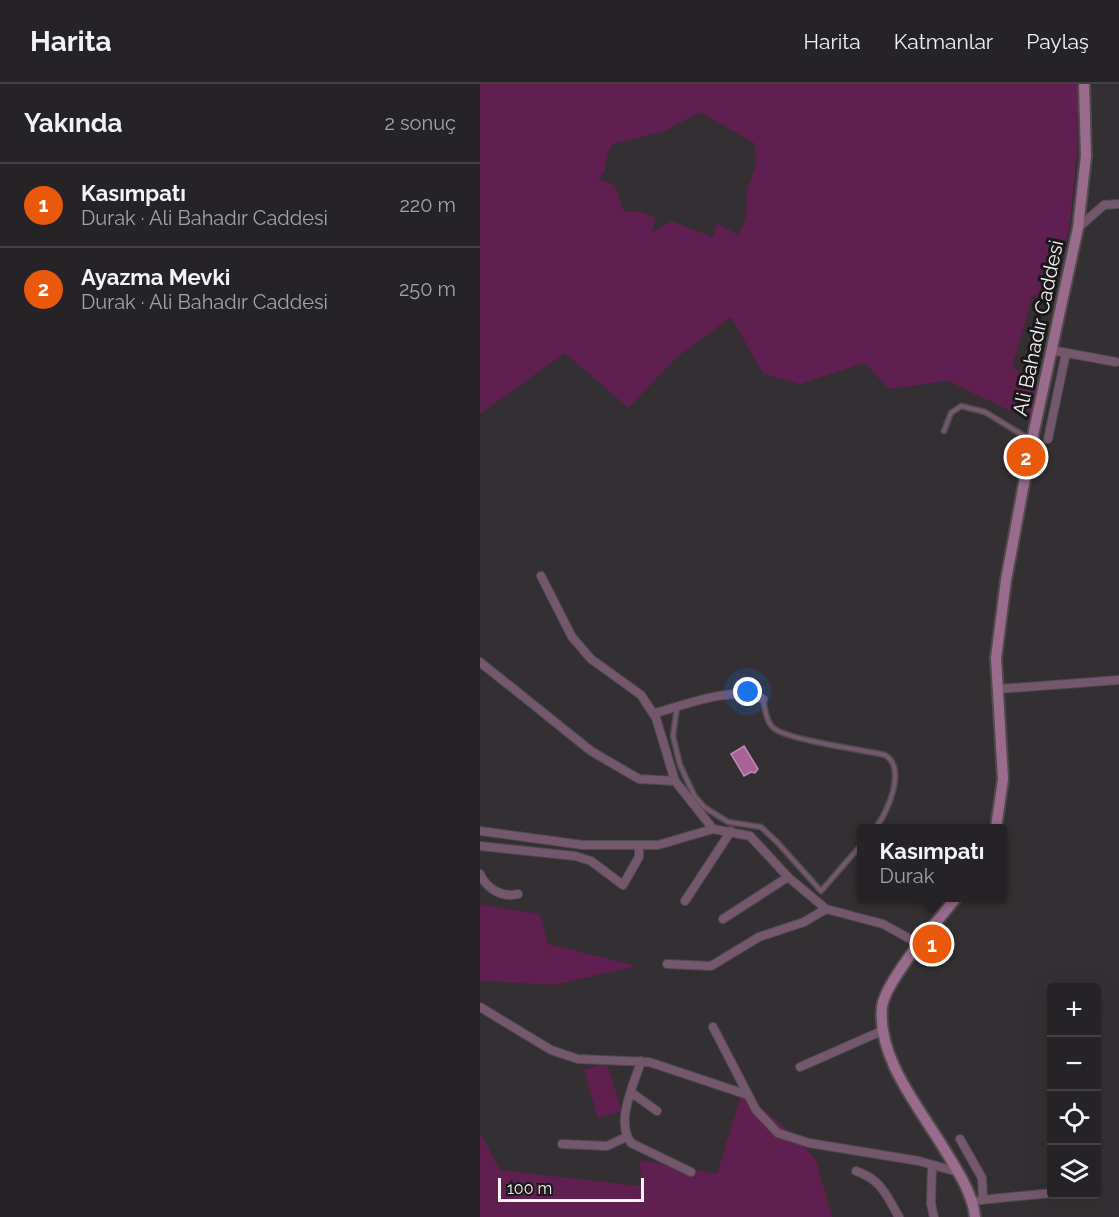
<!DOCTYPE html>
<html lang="tr">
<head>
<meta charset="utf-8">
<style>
  :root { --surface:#262326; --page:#322f32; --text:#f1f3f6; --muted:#a4a4a7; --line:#424043; --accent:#ea580c }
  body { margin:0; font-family:Raleway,sans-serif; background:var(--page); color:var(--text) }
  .controls { position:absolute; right:18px; bottom:18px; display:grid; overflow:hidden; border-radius:6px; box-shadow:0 6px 24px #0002 }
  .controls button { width:54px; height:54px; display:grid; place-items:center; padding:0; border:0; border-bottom:2px solid var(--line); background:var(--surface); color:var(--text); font:30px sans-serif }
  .scale { position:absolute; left:18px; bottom:15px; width:146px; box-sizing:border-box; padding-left:6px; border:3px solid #f4f2f3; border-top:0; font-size:16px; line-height:21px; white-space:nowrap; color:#f4f2f3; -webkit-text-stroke:4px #1a1819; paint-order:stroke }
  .you { position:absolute; left:268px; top:608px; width:21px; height:21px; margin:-15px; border:4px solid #fff; border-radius:50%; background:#1a73e8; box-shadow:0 0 0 9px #1a73e833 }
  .badge { display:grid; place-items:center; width:39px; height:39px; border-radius:50%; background:var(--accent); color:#fff; font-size:20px; font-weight:700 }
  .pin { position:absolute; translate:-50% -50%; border:3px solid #fff; box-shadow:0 2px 6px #0006 }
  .popup { position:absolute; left:377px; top:740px; width:150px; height:78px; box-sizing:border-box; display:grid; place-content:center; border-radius:6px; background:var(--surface); filter:drop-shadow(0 2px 4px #0005); font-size:20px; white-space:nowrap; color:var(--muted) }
  .popup b { font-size:22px; color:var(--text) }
  .popup::after { content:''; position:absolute; left:50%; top:100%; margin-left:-12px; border:12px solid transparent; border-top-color:var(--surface) }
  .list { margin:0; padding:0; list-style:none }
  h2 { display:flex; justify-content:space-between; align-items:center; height:78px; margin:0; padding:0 24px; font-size:26px }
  h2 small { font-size:20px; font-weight:400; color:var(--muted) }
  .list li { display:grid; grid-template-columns:39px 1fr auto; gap:18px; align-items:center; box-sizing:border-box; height:84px; padding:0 24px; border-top:2px solid var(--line) }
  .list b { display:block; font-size:22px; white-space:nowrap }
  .list p { margin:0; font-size:20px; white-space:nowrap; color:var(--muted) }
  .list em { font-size:20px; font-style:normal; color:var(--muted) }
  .icon { flex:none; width:33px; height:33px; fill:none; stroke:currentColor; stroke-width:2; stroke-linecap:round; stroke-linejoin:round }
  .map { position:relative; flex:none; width:639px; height:1133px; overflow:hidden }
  header { display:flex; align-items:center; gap:36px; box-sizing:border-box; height:84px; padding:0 30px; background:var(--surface); border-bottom:2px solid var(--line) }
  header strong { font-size:28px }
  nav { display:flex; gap:33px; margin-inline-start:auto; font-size:21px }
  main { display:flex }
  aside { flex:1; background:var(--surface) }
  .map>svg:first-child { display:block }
</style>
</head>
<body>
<header>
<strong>Harita</strong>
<nav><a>Harita</a><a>Katmanlar</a><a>Paylaş</a></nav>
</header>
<main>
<aside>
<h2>Yakında<small>2 sonuç</small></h2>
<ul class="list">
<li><span class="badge">1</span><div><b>Kasımpatı</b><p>Durak · Ali Bahadır Caddesi</p></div><em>220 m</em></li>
<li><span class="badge">2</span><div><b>Ayazma Mevki</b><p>Durak · Ali Bahadır Caddesi</p></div><em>250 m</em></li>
</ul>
</aside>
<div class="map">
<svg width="639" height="1133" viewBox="0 0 639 1133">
  <rect width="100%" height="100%" fill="#332f32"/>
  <!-- green -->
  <path fill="#5f1f51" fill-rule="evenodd" d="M0,0H597L598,62L589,146L572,212L553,211L532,284L565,296L553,338L468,297L409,305L385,279L320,300L283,290L251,233L197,273L148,324L85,269L0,330ZM220,28L274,59C280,81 273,85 268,105C263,125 272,128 258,151L237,139L233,153L191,137L172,148L176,134L162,128H144L135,101L118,95L125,86L127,69L133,60L185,47Z
    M0,820L60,830L68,860L157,882L74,901L0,897Z
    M127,979L142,1027L118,1034L104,986Z
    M262,1007L313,1050L336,1076L352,1133H0V1048L20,1086L161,1102L160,1076L237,1090Z"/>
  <!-- water -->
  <path fill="#a86196" stroke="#bf8cb2" stroke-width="1.5" d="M264,662L278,685L275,689L271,688L264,692L251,670Z"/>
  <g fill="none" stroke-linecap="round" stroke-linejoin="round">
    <!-- service casing -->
    <g stroke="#4e4a4d" stroke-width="7">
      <path id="service" d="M464,347L471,329L481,322L505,328L551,356
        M283,615C285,624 286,639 295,645C310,656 383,666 405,671C427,684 408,729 395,744
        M197,623L193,652L200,681L214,711L224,723L248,738L281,743L297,758L341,807L382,760"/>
    </g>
    <!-- minor casing -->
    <g stroke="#4e4a4d" stroke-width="10">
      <path id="minor" d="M599,143L624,121L639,120
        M571,266L636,278
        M568,355L586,269
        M61,492L92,553L111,575L161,611L176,634L195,697L233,745
        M0,578L111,667L159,695L195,697
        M518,605L639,596
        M173,630C201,622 257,600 283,615
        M0,747L103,761H178L233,745L270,752L308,793L346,825L403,840L439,860
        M0,762L95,772L111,777L143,801L159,773V761
        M0,790C7,805 22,814 38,810
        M205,817L251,747
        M243,835L308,793
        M187,880L231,882L279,853L324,838L346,825
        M0,923L71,966L98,975L169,978L268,1011
        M233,943L276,1026L298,1049L329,1059L439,1077L478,1088
        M161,977C154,1001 135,1037 151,1059L211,1088
        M320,983L404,946
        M152,1009L177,1027
        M480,1055L502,1094L503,1116
        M82,1060L127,1062L146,1053
        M452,1081L451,1120L454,1133
        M376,1087C402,1096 406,1111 419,1133
        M616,1091V1103
        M490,1117L572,1109"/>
    </g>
    <!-- secondary casing -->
    <g stroke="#4e4a4d" stroke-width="14">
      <path id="secondary" d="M516,744L523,695L516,574L526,496L552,356L598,144L606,72L604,0
        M476,814C459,835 405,897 402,923C397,973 438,1022 463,1063C475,1083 493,1109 495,1133"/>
    </g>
    <!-- service -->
    <use href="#service" stroke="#75576d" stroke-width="4"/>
    <!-- minor -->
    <use href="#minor" stroke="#75576d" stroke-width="8"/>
    <!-- secondary -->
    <use href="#secondary" stroke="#9b6b8e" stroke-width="10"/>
  </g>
  <g text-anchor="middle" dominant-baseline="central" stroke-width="6" stroke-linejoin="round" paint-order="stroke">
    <!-- street labels -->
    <g font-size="20" fill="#f4f2f3" stroke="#1a1819">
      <text transform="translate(558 244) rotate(-78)">Ali Bahadır Caddesi</text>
    </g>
  </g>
</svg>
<div class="controls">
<button>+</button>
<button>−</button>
<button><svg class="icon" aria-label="locate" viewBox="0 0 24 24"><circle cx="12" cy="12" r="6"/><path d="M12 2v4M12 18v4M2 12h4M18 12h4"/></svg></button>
<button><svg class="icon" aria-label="layers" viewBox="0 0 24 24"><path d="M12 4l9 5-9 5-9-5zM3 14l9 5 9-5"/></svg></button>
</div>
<div class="scale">100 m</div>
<div class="you"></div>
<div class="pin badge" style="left:452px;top:860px">1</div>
<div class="popup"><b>Kasımpatı</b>Durak</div>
<div class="pin badge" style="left:546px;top:373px">2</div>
</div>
</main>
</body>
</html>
